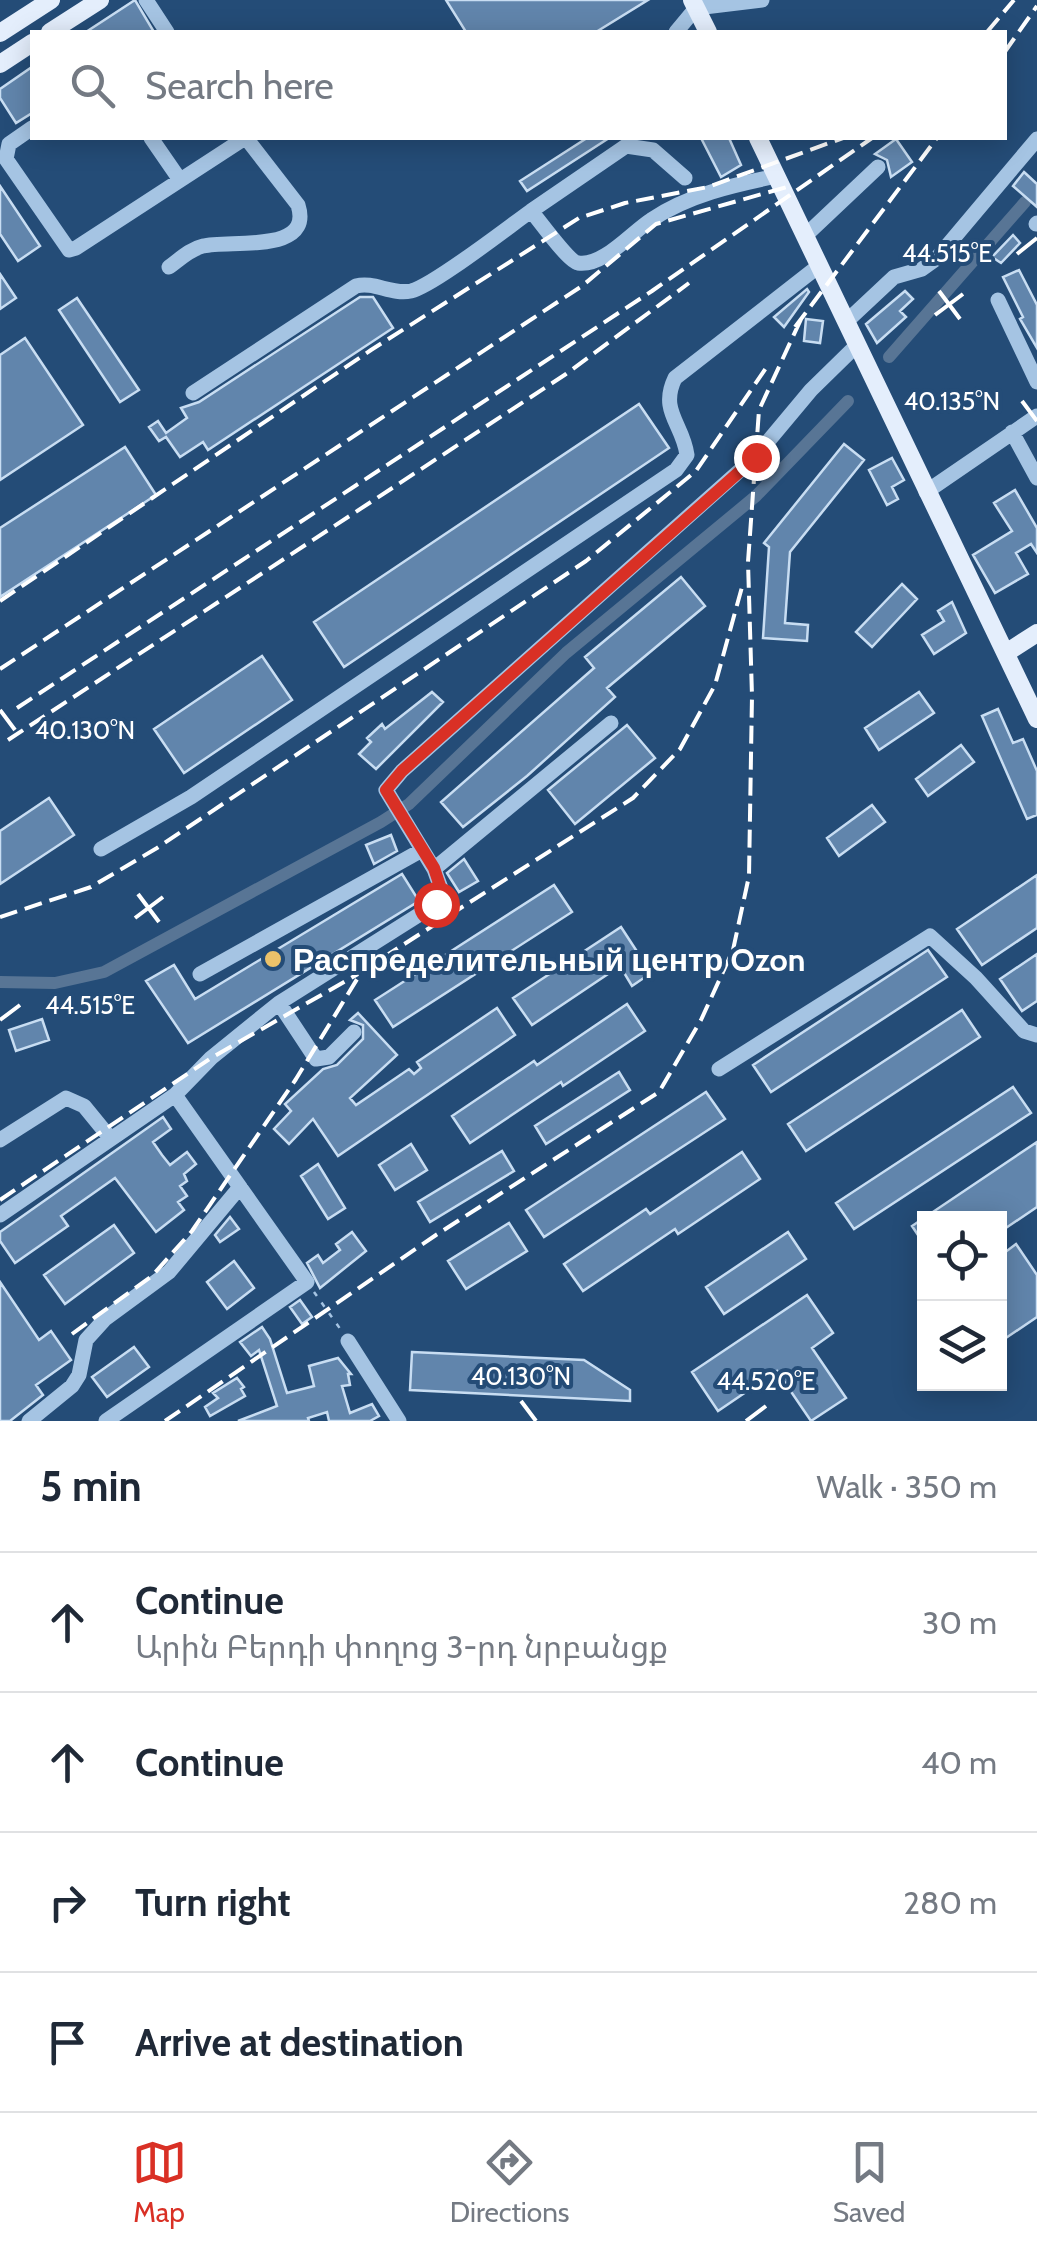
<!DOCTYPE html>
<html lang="en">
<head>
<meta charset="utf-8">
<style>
  :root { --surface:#fff; --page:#f2f2f3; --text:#1f2937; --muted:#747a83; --line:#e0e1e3; --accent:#d93025 }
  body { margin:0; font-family:Cabin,"Noto Sans Armenian",sans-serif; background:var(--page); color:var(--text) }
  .controls { position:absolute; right:30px; bottom:30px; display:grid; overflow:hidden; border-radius:0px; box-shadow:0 5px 25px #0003 }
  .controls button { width:90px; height:90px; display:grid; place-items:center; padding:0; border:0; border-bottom:2px solid var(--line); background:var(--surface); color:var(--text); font:50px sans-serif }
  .stop { position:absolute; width:30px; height:30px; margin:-22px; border:8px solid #d93025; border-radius:50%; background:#fff }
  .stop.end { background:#d93025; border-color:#fff; box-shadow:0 2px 10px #0008 }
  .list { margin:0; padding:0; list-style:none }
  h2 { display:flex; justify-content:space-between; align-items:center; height:130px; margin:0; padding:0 40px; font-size:42px }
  h2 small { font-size:32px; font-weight:400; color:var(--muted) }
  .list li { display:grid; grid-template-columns:65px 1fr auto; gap:30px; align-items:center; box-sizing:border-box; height:140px; padding:0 40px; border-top:2px solid var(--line) }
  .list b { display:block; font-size:38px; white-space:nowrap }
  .list p { margin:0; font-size:32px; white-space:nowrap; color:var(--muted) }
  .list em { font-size:32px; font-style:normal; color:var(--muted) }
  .icon { flex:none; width:55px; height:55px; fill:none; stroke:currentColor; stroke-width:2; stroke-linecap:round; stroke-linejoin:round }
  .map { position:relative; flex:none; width:1037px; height:1421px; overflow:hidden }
  .search { position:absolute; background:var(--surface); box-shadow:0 5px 25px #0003; left:30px; right:30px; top:30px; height:110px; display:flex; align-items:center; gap:25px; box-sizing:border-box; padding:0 35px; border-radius:0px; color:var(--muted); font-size:38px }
  .sheet { height:690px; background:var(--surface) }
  nav { display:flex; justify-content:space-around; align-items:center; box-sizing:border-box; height:140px; border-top:2px solid var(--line); background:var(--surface); font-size:28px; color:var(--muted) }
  nav a { display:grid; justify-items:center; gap:5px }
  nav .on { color:var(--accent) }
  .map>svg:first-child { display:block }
</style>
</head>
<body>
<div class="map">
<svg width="1037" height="1421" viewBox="0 0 1037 1421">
  <rect width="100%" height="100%" fill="#244c77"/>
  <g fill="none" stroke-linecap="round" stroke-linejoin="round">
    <!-- canal -->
    <path stroke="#587595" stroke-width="12" d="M889,357L1025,202
      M0,982L55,983L104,972L381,822L409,804L566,653L756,496L848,401"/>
  </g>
  <!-- building -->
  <path fill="#6185ac" stroke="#c8ddf2" stroke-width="2.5" d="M135,0L154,32H86Z
    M446,0H648L596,32H466Z
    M32,67V113L16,123L0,98V89Z
    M587,138H609L527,191L520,181Z
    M701,138H729L741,165L721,177Z
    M896,139L912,162L891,177L887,160L875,154Z
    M1024,172L1037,184V207L1013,186Z
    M0,186L40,246L18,261L0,234Z
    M1013,235L1020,243L1001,263L992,257Z
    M1019,270L1037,305V348L1020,319L1023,317L1003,277Z
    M0,274L16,298L0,309Z
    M807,289L809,292L784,327L774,317Z
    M905,291L913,299L900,311L906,317L877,343L866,324Z
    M360,297H373L393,328L208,450L203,442L180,457L166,437L159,441L149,427L158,421L166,433L187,418L181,408L199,402Z
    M77,298L139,390L120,402L59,310Z
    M806,319L823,321L820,343L804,341Z
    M25,338L83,425L0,480V355Z
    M639,404L669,448L344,667L314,622Z
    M844,444L864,460L790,552L785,623L808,625L807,641L763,638L769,547L764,543Z
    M125,447L156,495L0,597V528Z
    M892,458L904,480L892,487L898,499L887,505L869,470Z
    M1015,490L1037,528V553L1031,544L1016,553L1028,574L995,593L973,555L1012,531L994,503Z
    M681,577L705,606L607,688L615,697L527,776L463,827L441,802L594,668L585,657Z
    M902,584L917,599L872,647L856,632Z
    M952,602L966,633L934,654L922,635L944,621L938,611Z
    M262,656L292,700L184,773L154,729Z
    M432,692L443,702L376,769L359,754L371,742L367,738L382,724L385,729Z
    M919,692L934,713L879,750L865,728Z
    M998,709L1013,743L1023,739L1037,771V815L1027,819L982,716Z
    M627,725L655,758L575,824L548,790Z
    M961,745L974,762L928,796L916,779Z
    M49,798L74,835L0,884V831Z
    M872,805L885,822L839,856L827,838Z
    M391,835L397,851L374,864L366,845Z
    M464,859L478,881L459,892L447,873Z
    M402,874L419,901L188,1043L146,981L174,965L195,999Z
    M1037,875V928L982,965L957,929Z
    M554,885L572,912L393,1027L375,1000Z
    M621,927L651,973L632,986L620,966L532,1025L513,998Z
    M928,950L947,977L771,1092L753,1065Z
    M1037,954V1001L1022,1011L1000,979Z
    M627,1004L645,1031L563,1086L561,1082L470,1143L452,1116L534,1061L537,1065Z
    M497,1008L515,1035L338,1156L313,1119L289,1144L274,1129L291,1111L285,1104L323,1069L337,1065L363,1039V1025L350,1020L358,1013L397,1055L350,1098L356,1105L409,1069L414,1074L421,1068L417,1062Z
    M962,1010L980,1037L806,1151L788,1124Z
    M42,1019L49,1040L16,1051L9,1030Z
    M619,1072L630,1090L546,1144L535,1126Z
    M1013,1087L1031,1113L854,1229L836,1203Z
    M706,1092L725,1119L544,1237L526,1210Z
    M163,1117L171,1129L153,1142L162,1155L170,1165L187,1152L196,1164L184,1174L187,1181L180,1186L187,1196L178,1202L184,1210L156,1232L115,1178L61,1216L68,1226L15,1263L0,1241V1232Z
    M1037,1142V1207L1000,1232V1218H924V1244L912,1226Z
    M411,1144L427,1170L395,1190L379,1165Z
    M502,1151L514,1171L430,1222L418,1202Z
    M742,1152L760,1179L678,1234L675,1229L583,1291L564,1264L646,1209L650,1214Z
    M318,1164L345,1208L328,1219L301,1176Z
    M230,1217L239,1229L220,1242L215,1235Z
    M509,1223L527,1251L466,1289L448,1261Z
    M114,1225L134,1253L65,1304L44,1275Z
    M352,1232L366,1251L320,1288L307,1263L318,1255L323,1263L340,1250L336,1244Z
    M788,1232L806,1259L724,1314L706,1287Z
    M1016,1244L1037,1275V1317L1000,1342V1256Z
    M234,1261L254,1288L227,1309L207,1282Z
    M0,1282L39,1340L51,1331L71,1360L36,1385L43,1395L10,1421H0Z
    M807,1295L833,1333L812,1348L846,1398L811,1421L777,1371L718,1411L692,1372Z
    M300,1300L312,1317L302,1324L290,1307Z
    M262,1327L270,1339L287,1393L314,1386L309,1366L338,1358L351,1374H348L350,1385L342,1386L350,1413L372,1404L379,1416L370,1421H329L327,1412L308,1418L309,1421H238L277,1406L259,1350L251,1356L240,1342Z
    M134,1347L149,1367L107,1397L92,1377Z
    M412,1352L584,1360L630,1390V1401L410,1390Z
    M237,1378L244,1387L241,1389L245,1396L210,1416L205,1407L218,1398L213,1393Z"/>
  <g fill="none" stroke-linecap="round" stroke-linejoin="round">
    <!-- path -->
    <path stroke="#a5c4e3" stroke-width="2.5" stroke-dasharray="5 8" stroke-linecap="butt" d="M314,1292L341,1330"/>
    <!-- minor -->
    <path stroke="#a5c4e3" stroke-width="15" d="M146,0L167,32
      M676,32L696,8L762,0
      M32,128L9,144L6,159L69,250L76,248L245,138
      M151,138L180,180
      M531,211L626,146L653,150L685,178
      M1036,224L1037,223
      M806,235L878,167
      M169,267C180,259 190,249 203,246C229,239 314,255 298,205L246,138
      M998,300L1037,382
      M847,321L894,277L922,269L936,259L1037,139
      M193,393L356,286C374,281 391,295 411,291C433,286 507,228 531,211C540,221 568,261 578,263C603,267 632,232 651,220C688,195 733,185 777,176
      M1012,432L1037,478
      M926,492L1037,416
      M101,849L191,797L676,470L687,455C683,424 659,411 675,378L820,265
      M434,869L611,723
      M200,974L422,850
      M279,1003L316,1059L329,1057L354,1032
      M719,1069L930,936L976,978L1024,1031L1037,1035
      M0,1140L66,1098L84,1106L111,1139
      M0,1215L175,1095L211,1058L279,1003L436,904L442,891L434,869L386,790L402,771L755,457L811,390L857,345
      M348,1341L399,1421
      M29,1421L72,1386L79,1375L86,1340L105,1319L169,1272L240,1187
      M106,1421L307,1282L175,1095"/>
    <!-- major -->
    <path stroke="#e4eefc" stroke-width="18" d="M692,0L708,32
      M50,32L100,0
      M0,33L51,0
      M0,64L32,43
      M758,138L1037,719
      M1006,653L1037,633"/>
    <!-- rail -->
    <path stroke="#fff" stroke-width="4" stroke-dasharray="18 8" stroke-linecap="butt" d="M987,32L1014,0
      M1004,53L1037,6
      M795,327L937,138
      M0,601L371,350L579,218L625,203L708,187L843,138
      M0,669L582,286L656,224L787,187
      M17,708L652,291L872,138
      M8,740L566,374L689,283
      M0,917L91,887L157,848L586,561L696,471L766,368
      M0,1200L211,1058L358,974
      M72,1334L152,1276L192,1231L296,1079L362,971L633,798L680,749L715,685L742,587
      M165,1421L436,1235L659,1092L701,1020L733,950L749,876L752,696L748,562L759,410L802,317"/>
  </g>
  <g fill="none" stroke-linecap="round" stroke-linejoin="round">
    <!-- route -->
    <path stroke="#d93025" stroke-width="12" d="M436,904L442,892L434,868L386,790L402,771L756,457"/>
  </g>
  <!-- ticks -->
  <path fill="none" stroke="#fff" stroke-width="4" d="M1017,254L1037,238M939,291L960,319M935,315L963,294M1022,401L1037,421M0,710L15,730M138,894L159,922M135,918L163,897M0,1020L20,1005M521,1401L536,1421M746,1421L766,1406"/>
  <!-- markers -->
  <circle fill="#ecc26a" stroke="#244c77" stroke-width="4" cx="273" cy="959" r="10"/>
  <g text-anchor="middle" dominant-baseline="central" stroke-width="8" stroke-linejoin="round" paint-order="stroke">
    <!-- poi labels -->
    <g font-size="32" font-weight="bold" fill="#fff" stroke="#244c77" text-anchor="start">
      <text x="293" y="959">Распределительный центр Ozon</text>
    </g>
  </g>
  <g font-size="25" text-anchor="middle" fill="#fff" stroke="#244c77" stroke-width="8" stroke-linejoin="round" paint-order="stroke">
    <text x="947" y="262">44.515°E</text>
    <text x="952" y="410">40.135°N</text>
    <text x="85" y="739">40.130°N</text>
    <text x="90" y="1014">44.515°E</text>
    <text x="521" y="1385">40.130°N</text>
    <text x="766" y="1390">44.520°E</text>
  </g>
</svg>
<div class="controls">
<button><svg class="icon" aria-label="locate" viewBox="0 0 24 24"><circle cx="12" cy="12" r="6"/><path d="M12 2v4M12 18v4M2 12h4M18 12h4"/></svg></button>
<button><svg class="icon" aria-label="layers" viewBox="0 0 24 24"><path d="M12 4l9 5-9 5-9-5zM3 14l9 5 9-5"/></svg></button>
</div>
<div class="stop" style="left:436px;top:904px"></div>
<div class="stop end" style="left:756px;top:457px"></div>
<div class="search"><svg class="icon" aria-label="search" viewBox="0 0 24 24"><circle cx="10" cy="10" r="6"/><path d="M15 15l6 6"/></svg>Search here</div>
</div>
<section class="sheet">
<h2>5 min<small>Walk · 350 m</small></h2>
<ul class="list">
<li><svg class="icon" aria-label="ahead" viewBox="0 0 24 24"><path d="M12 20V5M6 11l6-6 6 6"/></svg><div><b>Continue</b><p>Արին Բերդի փողոց 3-րդ նրբանցք</p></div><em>30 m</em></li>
<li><svg class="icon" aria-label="ahead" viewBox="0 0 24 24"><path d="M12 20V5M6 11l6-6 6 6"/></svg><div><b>Continue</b></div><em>40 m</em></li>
<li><svg class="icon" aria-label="right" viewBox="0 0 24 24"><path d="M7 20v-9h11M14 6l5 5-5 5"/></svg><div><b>Turn right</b></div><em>280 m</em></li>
<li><svg class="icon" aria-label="arrive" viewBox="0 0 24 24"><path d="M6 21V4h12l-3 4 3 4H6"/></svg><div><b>Arrive at destination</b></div></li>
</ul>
</section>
<nav>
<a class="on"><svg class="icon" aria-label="map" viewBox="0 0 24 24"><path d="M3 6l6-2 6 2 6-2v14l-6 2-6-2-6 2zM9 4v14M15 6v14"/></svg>Map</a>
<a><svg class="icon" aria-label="directions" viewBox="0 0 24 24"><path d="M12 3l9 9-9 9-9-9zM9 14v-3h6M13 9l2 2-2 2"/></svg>Directions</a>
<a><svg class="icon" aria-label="saved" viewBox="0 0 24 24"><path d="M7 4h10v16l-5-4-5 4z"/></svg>Saved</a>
</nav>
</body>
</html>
